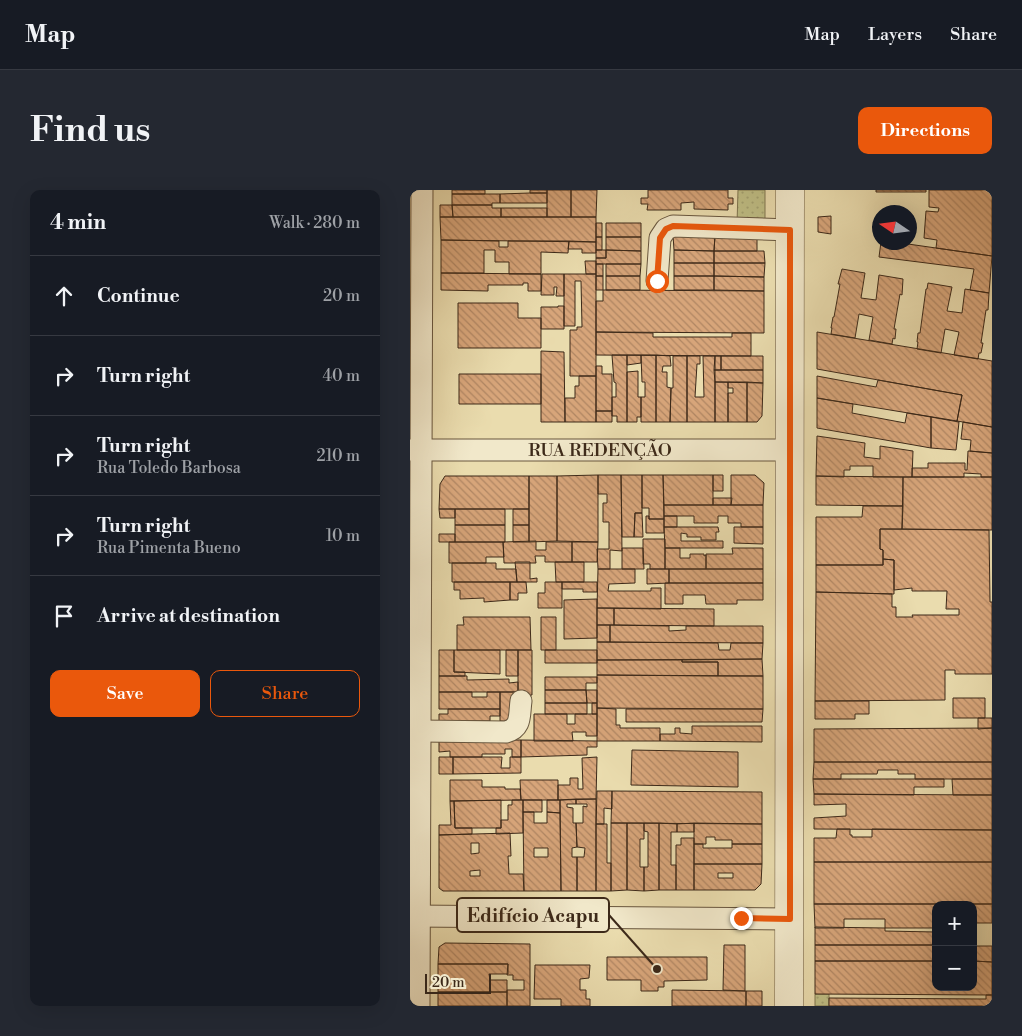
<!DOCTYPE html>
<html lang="en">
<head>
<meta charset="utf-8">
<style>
  :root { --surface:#171b24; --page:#242831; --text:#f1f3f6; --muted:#9ea1a6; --line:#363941; --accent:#ea580c }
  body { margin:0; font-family:"Libre Bodoni",serif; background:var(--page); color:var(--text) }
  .controls { position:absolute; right:15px; bottom:15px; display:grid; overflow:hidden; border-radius:10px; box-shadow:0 5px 20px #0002 }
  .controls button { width:45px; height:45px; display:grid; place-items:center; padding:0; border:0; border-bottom:1px solid var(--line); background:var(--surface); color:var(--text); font:25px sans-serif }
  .compass { position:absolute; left:462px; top:15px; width:45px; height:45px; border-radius:50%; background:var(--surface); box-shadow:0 5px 20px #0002; rotate:283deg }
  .scale { position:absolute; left:15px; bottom:12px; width:66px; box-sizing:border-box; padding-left:5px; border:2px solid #3c2919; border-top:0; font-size:14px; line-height:18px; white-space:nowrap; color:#3c2919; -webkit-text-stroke:4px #f1e8ca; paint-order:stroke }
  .stop { position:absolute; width:15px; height:15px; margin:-11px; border:4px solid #ea580c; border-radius:50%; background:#fff }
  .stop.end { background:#ea580c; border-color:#fff; box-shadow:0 1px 5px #0008 }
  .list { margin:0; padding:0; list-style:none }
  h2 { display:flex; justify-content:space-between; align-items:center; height:65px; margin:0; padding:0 20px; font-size:21px }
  h2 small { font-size:16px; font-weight:400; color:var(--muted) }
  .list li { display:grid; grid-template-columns:32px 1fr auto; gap:15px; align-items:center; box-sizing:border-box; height:80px; padding:0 20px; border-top:1px solid var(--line) }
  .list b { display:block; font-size:19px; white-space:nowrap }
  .list p { margin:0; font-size:16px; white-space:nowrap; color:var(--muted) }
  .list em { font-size:16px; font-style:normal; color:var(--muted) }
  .actions { display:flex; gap:10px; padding:15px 20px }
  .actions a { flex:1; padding:11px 0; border:1px solid var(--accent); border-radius:10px; text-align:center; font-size:18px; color:var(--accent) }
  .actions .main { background:var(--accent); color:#fff }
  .icon { flex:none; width:28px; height:28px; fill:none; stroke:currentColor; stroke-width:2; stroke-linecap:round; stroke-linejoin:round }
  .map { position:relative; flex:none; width:582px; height:816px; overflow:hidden; border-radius:10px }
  header { display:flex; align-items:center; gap:30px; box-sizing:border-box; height:70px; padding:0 25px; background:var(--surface); border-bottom:1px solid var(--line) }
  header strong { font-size:24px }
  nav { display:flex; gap:28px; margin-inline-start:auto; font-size:18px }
  .intro { display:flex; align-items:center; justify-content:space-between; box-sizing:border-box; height:120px; padding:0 30px }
  h1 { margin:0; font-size:35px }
  .button { padding:12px 22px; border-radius:10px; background:var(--accent); color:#fff; font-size:18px; font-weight:700 }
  main { display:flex; gap:30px; padding:0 30px }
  aside { flex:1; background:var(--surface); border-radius:10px; box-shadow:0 5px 20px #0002 }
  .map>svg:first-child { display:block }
</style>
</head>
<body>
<header>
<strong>Map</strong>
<nav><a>Map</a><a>Layers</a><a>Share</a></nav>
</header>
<div class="intro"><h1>Find us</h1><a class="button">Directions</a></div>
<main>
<aside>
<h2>4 min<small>Walk · 280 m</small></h2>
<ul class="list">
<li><svg class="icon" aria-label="ahead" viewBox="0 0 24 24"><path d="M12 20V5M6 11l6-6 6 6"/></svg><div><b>Continue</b></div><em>20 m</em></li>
<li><svg class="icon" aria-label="right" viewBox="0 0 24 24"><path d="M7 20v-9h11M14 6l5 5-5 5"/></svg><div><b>Turn right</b></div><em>40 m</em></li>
<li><svg class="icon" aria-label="right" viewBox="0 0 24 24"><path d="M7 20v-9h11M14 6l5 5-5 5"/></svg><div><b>Turn right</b><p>Rua Toledo Barbosa</p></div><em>210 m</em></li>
<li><svg class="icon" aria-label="right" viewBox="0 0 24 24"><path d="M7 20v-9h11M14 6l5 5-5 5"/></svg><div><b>Turn right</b><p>Rua Pimenta Bueno</p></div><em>10 m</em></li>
<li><svg class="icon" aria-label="arrive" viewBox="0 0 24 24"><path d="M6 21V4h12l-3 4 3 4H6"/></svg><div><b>Arrive at destination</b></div></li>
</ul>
<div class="actions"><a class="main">Save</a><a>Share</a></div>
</aside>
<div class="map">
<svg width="582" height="816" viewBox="0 0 582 816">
  <defs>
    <pattern id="park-dots" width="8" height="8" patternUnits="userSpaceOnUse" patternTransform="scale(1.25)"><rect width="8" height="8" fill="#bfbe85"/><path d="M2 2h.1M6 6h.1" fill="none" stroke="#a5a372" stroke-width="1.8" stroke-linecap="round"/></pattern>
    <pattern id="building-back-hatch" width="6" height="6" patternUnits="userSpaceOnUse" patternTransform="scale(1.25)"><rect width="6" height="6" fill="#d7a57a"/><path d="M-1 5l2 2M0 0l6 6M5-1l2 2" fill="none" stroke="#b08663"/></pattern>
  </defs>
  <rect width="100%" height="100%" fill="#eadcae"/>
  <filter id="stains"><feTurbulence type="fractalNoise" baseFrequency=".004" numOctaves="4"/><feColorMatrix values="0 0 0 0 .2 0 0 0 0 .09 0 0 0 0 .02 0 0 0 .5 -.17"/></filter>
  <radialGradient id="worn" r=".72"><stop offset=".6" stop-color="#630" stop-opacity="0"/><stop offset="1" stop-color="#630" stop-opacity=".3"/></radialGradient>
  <!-- park -->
  <path fill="url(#park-dots)" stroke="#7e744f" d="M328,0H355V34H327Z
    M405,804H419V816H405Z"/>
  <!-- building -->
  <path fill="url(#building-back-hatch)" stroke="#3c2919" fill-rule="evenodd" d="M42,0H75V4H42Z
    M120,0H137V3H120Z
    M137,0H161V27H137Z
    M161,0H187L186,27H161Z
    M238,0H318V8H323V14H318V20L284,19V12L271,13V20H237L238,14H231V8H238Z
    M466,0H516V2H466Z
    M519,0H582V66L526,58L527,50L514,48L516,21L528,22L529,18L519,17Z
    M120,3H137V13H90V4Z
    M42,4H90V13H82V15H42Z
    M30,15H42L43,27H30Z
    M42,15H82V18H91V27H43Z
    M91,18H137V27H91Z
    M421,26V44L408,42V27Z
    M30,27H186V52L31,50Z
    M186,33H192V47H186Z
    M196,33H231V47H196Z
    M263,45H305L304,61L264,60Z
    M305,45L347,46V61H304Z
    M186,47H192V60H186Z
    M196,47H231V61L196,60Z
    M31,50L89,51V57H98V51H159L158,63L131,62V84H99V72H85V60H74V83H31Z
    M159,51L186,52V63H172V59H158Z
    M471,52H484L582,66L579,103L560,100L564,79L469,67Z
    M186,60H196V68H186Z
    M196,60L231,61V74H186V68H196Z
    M264,60L304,61V73H264Z
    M304,61H354L355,73H304Z
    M175,71H186V84H176Z
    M264,73H304V86H264Z
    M304,73H355L354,87L304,86Z
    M186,74H193V86H186Z
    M196,74H231L230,86H196Z
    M432,79L455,83L451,108L466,110L469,85L493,89L492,105L490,104L484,139H486L485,149L483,148L482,154L459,150L463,127L449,124L445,148L421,144L422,138H421L423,127H424L430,94H428Z
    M31,83L131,84V101H118V93H113V95H78V101L31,100Z
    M132,84H154V106H146L147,97H144V105H131Z
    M154,84H186V186H160V140H167V137H172L171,91H165V136H154Z
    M186,86H193V100H186Z
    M196,86H230V100H196Z
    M264,86H304V100H264Z
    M304,86L354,87V101L304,100Z
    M518,93L542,97L537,121L552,123L555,99L579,103L578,120H576L571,153H573L571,163H569L568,169L544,165L549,142L535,139L531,163L507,159L508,152H507L508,143H510L516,99H517Z
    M193,100L354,101V143L186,142V111H193Z
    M48,113H108V128H131V158H48Z
    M148,116H154V139H131V117H148Z
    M186,142L243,143V147H322V143H341V166L186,165Z
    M407,142L582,171V237L547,231L552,205L407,179Z
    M131,161L154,162L155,232H131Z
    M202,165H217V232H207V226H202V207H206V193L204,192Z
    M217,165H231V173L217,175Z
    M231,165H246V232H231V207H235V192H232Z
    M246,165L260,166L261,176H253L252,182H257V197L261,198L260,232H246Z
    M263,166H277V232H260L261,198H263Z
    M277,166H290V174H287L285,207H294L293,166H305V232H277Z
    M305,166H311V180H304Z
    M311,166H353V180H311Z
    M186,176H192V184H202V221H186Z
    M304,180H353V193L305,192Z
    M228,181V207H231V227H227V232H217V182Z
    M49,184H131V214H49Z
    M169,186H186V232H155V208H165V196H169Z
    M407,186L466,197L468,190L552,205L547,231L407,208Z
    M305,192H318V232H305Z
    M318,192H337V232H318V203H323V198H318Z
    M337,192L353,193L352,226L347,232H337Z
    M407,208L443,214L442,223L495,233L497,223L521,227V258L407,238Z
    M186,221H202V232H186Z
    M521,227L549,232L546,260L521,258Z
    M553,232L582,237V263L560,261L561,250L551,249Z
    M407,246L455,253L454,267L470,269V256L503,261L502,287H463V276H440V280H434V287L406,286Z
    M558,261L582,263V287H571V284L554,283V287H502V278H518V273H555V280H557Z
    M188,285V352L147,351V286Z
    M188,285H211L212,361L200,360V379H188L187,359H199V332H193V313H197V304H188Z
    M211,285H232V323H225L224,347H212Z
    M232,285H253L254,329H239V318H232Z
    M253,285H303V315H254Z
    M303,285H313V301H303Z
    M321,285H345L354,293L353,315H321Z
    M35,286H119V319H29L30,294Z
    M119,286H147V351L119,352Z
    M406,286L493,287V316L406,315Z
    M493,287H582V340L492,339Z
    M303,308H322L321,315H303Z
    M254,315H353V337H331V333H318V326H308V333H284V326H254Z
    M453,316H493L492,339H470V359L473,360V375H406V327H452Z
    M29,319H45V328H30Z
    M45,319H95V335H45Z
    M103,319H119V335H103Z
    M225,323H232L233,347H224Z
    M236,326H239V329H254V343H236Z
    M254,326H267V337H254Z
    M45,335H95V352H45Z
    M103,335H119V352H103Z
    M254,337H308L309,342H306V350H291V347H277V344L271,343V351H313V358H255Z
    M324,337H353V354L324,353Z
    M470,339L579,340L580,412H582V484H545V480H535V510L405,511L406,402L482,404V417H486V427H503L502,425H549V419H536L537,401H502V398L484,400V370L473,369V360L470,359Z
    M29,344H45V352H29Z
    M233,349H255V379H240V374H233Z
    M126,351V360H136V352H162V372H135V366H125L126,373H94L93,352Z
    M39,352H93L94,367H76V373H39Z
    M162,352H188L187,372H162Z
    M212,358H233L234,379H212Z
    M255,358H270V368H280V364H294V366L296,365V379H255Z
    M322,358H353V379H296V364H323Z
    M473,369L484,370V404L406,402V375H473Z
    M105,372H120V389L127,388V392H107Z
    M145,372H174V392H146Z
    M42,373H86V379H106L107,392H42Z
    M188,379H225V393L199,394L198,401H241V398H251V419L187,418Z
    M237,379H259V393L237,394Z
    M259,379H353V393H259Z
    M44,392H100V410L74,412V408L50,409V400H44Z
    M100,392H116L117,403H108V410H100Z
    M135,392H152V418H128V403H135Z
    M152,392H187V402H173V399H152Z
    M255,393H353V410H327V414H296L295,405H273V414H255Z
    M187,409V448L154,449V410Z
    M187,418H204V435H187Z
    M204,418L304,419V436L204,435Z
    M53,427H120L121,460H47V435H54Z
    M131,427H146V460H131Z
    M187,435H200V452H187Z
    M200,435L259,436V441L276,440V436H353V453L200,452Z
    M187,452L308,453L309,460H320L321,453H353L352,469L187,470Z
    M29,460H44V482H55V486H29Z
    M44,460H90V484L44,482Z
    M96,460H108V486H96Z
    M108,460H122V505L108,506Z
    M135,460H187V473H135Z
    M352,469L353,486H308V472H272V470Z
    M187,470H272V472H308V486L187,485Z
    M187,485L353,486V519L187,518Z
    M29,486H57V490L99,489V493L108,492V502H29Z
    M135,487H187V493H176V500H135Z
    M135,500H176L177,513H135Z
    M176,500H187V513H177Z
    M29,502H62V507H77V502H90V519H29Z
    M90,502H108L106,532L90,531Z
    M543,508H575V528H543Z
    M405,511H459V524H445V529H405Z
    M135,513H177V524H135Z
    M182,513H187V524H182Z
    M187,518L206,519V535H210V538H250V551H187Z
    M38,519H90V526H80V531H58L29,537V524H38Z
    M216,519H353L352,532H216Z
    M124,524H157V534H165V524H187V546H176V542H162L163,551H124Z
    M568,528H582V538L568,539Z
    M282,536H352V552L250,551V544H265V538H270V543L282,544Z
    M582,538V572H404V539Z
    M29,550H111V567H102V559H95V564H72V567H40V561L29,562Z
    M111,550L187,551V557H177V565L111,567Z
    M222,560L328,562V597L221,595Z
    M29,567H43V584H29Z
    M43,567H92L91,578H100V567H111V583L43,584Z
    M187,567L186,609L148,610V595H160V588H168V599H173L172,568Z
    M404,572H582V589H505V584H488V580H468L467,584H431V589H403Z
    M403,589H534V597H504V605L404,604Z
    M542,589H582V605H543Z
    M40,590H72V597H95V599H110L111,610L40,611Z
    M110,590H148V610H111Z
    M187,601H202V619L194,618V634H186Z
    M202,601L352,602V634L201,633Z
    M404,604L582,605V640L404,639V628L436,626V614L404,615Z
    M166,609H186V701H167V667H174L175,658L167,657L166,633H173V616L177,617V614H166Z
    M166,609V614H157V617L163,618V633H166L167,657L162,658V667H167V701H151L150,610Z
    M91,610V638H45L44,611Z
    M102,610H113V643L86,644V638H91V630H98V615H102Z
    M113,610H132V622H113Z
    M137,610H150V623L137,622Z
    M40,611H44L45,638H62V644L29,645V635H41Z
    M113,622H124V633H137V622L150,623L151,701H114ZM124,658H138V667H124Z
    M201,633H217V700L201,701Z
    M217,633H234V649H230V677H234V701L217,700Z
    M234,633H249V700L234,701V677H238V642L234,641Z
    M249,633L267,634V642H261V675H266V700H249Z
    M284,633L352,634V654H322V650H305V647H296V654H284Z
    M284,633V642H267V634Z
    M186,634H197V673H201V701H186Z
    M427,639H440V645H442V647H462V639L582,640V672H404V648H426Z
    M100,643L101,666H98L99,684H113L114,701H33L29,698V645ZM61,653H69V663L61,664ZM70,680V686H60V681Z
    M271,648H284V700H266V655H271Z
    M284,654H293V658H322V654H352V674H284Z
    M404,672H582V714H404Z
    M284,674H352L351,694L345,700H284ZM308,683H323V688H308Z
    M404,714H548V715H526V738H475V729H434V738H405Z
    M558,714H582V733H563V715Z
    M405,737L475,738V741L526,742V755H405Z
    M35,753L120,754V816H97V800H114V790H103V785H97L98,774H28L29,757Z
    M314,755H335V801L313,800Z
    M405,755H526V771H405Z
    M563,756H582V772L563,771Z
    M197,767H297V790L254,791V797H248V801H231V790H197Z
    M405,771H526V797H563V771L582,772V805L405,804Z
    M28,774H98V784H79L80,790H97V802H28Z
    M125,775H180L179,788L170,789V800H176V809H180V816H151V809H124Z
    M262,800L336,801V816H262Z
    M336,801H352V816H336Z
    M28,802H97V816H28Z
    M576,805H582V816H419V808L576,809Z"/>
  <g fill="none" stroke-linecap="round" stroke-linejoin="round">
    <!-- minor casing -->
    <g stroke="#68563e" stroke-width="23">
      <g id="minor">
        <path d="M247,91L250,48L256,39L263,36L380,40"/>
        <path id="s1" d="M0,260H380"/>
        <path d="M10,541L96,542C112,538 109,525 111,511"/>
        <path d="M0,726L380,729"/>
        <path d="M9,816L12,0"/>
      </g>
    </g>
    <!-- tertiary casing -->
    <g stroke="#68563e" stroke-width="29">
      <path id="tertiary" d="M379,816L380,0"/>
    </g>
    <!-- minor -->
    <use href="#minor" stroke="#f1e8ca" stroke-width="21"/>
    <!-- tertiary -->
    <use href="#tertiary" stroke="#f1e8ca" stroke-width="28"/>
  </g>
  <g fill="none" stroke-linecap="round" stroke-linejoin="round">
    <!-- route -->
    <path stroke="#ea580c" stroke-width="6" d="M247,91L250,48L256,39L263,36L380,40V729L331,728"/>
  </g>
  <g text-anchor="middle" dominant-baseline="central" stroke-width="5" stroke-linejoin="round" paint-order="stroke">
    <!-- street labels -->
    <g font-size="18" fill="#3c2919" stroke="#f1e8ca">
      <text stroke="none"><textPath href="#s1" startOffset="190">RUA REDENÇÃO</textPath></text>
    </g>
  </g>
  <!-- callouts -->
  <path fill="none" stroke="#3c2919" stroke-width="2" d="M247 779L199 725"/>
  <circle fill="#3c2919" stroke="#f1e8ca" stroke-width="2" cx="247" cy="779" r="5"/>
  <rect fill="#f1e8ca" stroke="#3c2919" stroke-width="2" x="47" y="708" width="152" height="34" rx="5"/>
  <g font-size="19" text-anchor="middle" font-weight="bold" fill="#3c2919">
    <text x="123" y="732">Edifício Acapu</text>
  </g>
  <rect width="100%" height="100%" filter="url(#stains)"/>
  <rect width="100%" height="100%" fill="url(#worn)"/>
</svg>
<div class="controls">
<button>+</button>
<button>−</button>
</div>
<svg class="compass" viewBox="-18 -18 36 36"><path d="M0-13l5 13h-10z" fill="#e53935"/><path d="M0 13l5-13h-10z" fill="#9ea1a6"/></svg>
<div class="scale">20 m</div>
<div class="stop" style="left:247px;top:91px"></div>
<div class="stop end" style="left:331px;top:728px"></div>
</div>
</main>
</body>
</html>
